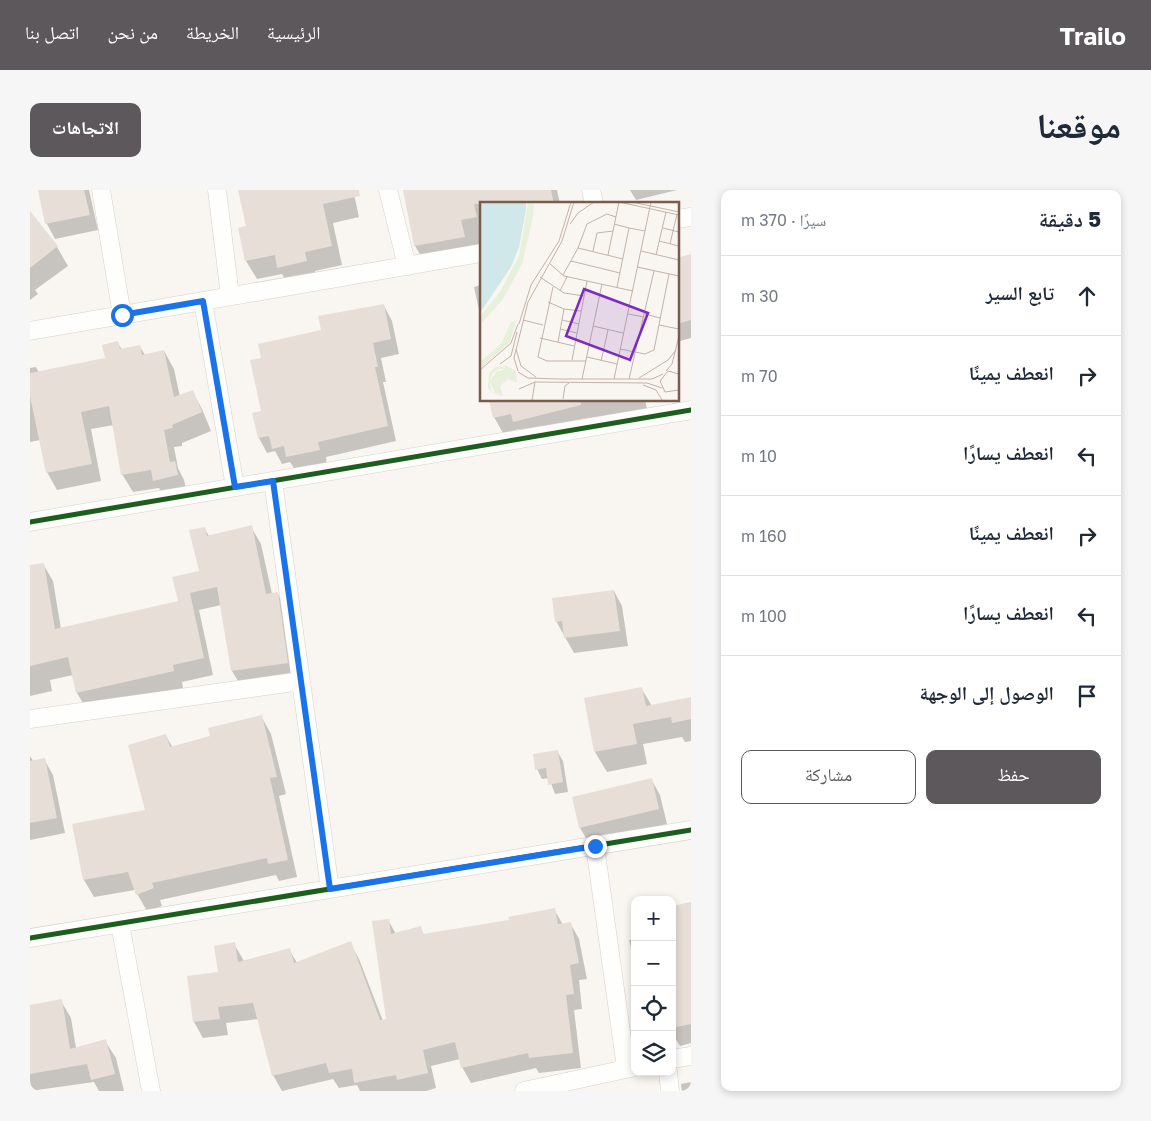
<!DOCTYPE html>
<html lang="ar">
<head>
<meta charset="utf-8">
<style>
  :root { --surface:#fff; --page:#f6f6f7; --text:#1f2937; --muted:#747a83; --line:#e0e1e3; --accent:#5c585b }
  body { margin:0; font-family:"Golos Text","Noto Naskh Arabic",sans-serif; background:var(--page); color:var(--text); direction:rtl }
  .controls { position:absolute; right:15px; bottom:15px; display:grid; overflow:hidden; border-radius:10px; box-shadow:0 2px 8px #0003 }
  .controls button { width:45px; height:45px; display:grid; place-items:center; padding:0; border:0; border-bottom:1px solid var(--line); background:var(--surface); color:var(--text); font:25px sans-serif }
  .stop { position:absolute; width:15px; height:15px; margin:-11px; border:4px solid #1a73e8; border-radius:50%; background:#fff }
  .stop.end { background:#1a73e8; border-color:#fff; box-shadow:0 1px 5px #0008 }
  .list { margin:0; padding:0; list-style:none }
  h2 { display:flex; justify-content:space-between; align-items:center; height:65px; margin:0; padding:0 20px; font-size:21px }
  h2 small { font-size:16px; font-weight:400; color:var(--muted) }
  .list li { display:grid; grid-template-columns:32px 1fr auto; gap:15px; align-items:center; box-sizing:border-box; height:80px; padding:0 20px; border-top:1px solid var(--line) }
  .list b { display:block; font-size:19px; white-space:nowrap }
  .list em { font-size:16px; font-style:normal; color:var(--muted) }
  .actions { display:flex; gap:10px; padding:15px 20px }
  .actions a { flex:1; padding:11px 0; border:1px solid var(--accent); border-radius:10px; text-align:center; font-size:18px; color:var(--accent) }
  .actions .main { background:var(--accent); color:#fff }
  .icon { flex:none; width:28px; height:28px; fill:none; stroke:currentColor; stroke-width:2; stroke-linecap:round; stroke-linejoin:round }
  .map { position:relative; flex:none; width:661px; height:901px; overflow:hidden; direction:ltr; border-radius:10px }
  header { display:flex; align-items:center; gap:30px; box-sizing:border-box; height:70px; padding:0 25px; background:var(--accent); color:#fff }
  header strong { font-size:24px }
  nav { display:flex; gap:28px; margin-inline-start:auto; font-size:18px }
  .intro { display:flex; align-items:center; justify-content:space-between; box-sizing:border-box; height:120px; padding:0 30px }
  h1 { margin:0; font-size:35px }
  .button { padding:12px 22px; border-radius:10px; background:var(--accent); color:#fff; font-size:18px; font-weight:700 }
  main { display:flex; gap:30px; padding:0 30px }
  aside { flex:1; background:var(--surface); border-radius:10px; box-shadow:0 2px 8px #0003 }
  .map>svg:first-child { display:block }
</style>
</head>
<body>
<header>
<strong>Trailo</strong>
<nav><a>الرئيسية</a><a>الخريطة</a><a>من نحن</a><a>اتصل بنا</a></nav>
</header>
<div class="intro"><h1>موقعنا</h1><a class="button">الاتجاهات</a></div>
<main>
<aside>
<h2>5 دقيقة<small>سيرًا · 370 m</small></h2>
<ul class="list">
<li><svg class="icon" aria-label="ahead" viewBox="0 0 24 24"><path d="M12 20V5M6 11l6-6 6 6"/></svg><div><b>تابع السير</b></div><em>30 m</em></li>
<li><svg class="icon" aria-label="right" viewBox="0 0 24 24"><path d="M7 20v-9h11M14 6l5 5-5 5"/></svg><div><b>انعطف يمينًا</b></div><em>70 m</em></li>
<li><svg class="icon" aria-label="left" viewBox="0 0 24 24"><path d="M17 20v-9H6M10 6l-5 5 5 5"/></svg><div><b>انعطف يسارًا</b></div><em>10 m</em></li>
<li><svg class="icon" aria-label="right" viewBox="0 0 24 24"><path d="M7 20v-9h11M14 6l5 5-5 5"/></svg><div><b>انعطف يمينًا</b></div><em>160 m</em></li>
<li><svg class="icon" aria-label="left" viewBox="0 0 24 24"><path d="M17 20v-9H6M10 6l-5 5 5 5"/></svg><div><b>انعطف يسارًا</b></div><em>100 m</em></li>
<li><svg class="icon" aria-label="arrive" viewBox="0 0 24 24"><path d="M6 21V4h12l-3 4 3 4H6"/></svg><div><b>الوصول إلى الوجهة</b></div></li>
</ul>
<div class="actions"><a class="main">حفظ</a><a>مشاركة</a></div>
</aside>
<div class="map">
<svg width="661" height="901" viewBox="0 0 661 901">
  <rect width="100%" height="100%" fill="#f9f5f0"/>
  <!-- shadow -->
  <path fill="#0003" d="M9,0H59L68,40L25,49L17,34Z
    M209,0H323L329,27L303,33L312,75L285,81L287,90L259,96L252,84L227,89L216,71L218,37Z
    M374,0H527L530,14H451V64L396,74L385,56Z
    M600,0H647L606,10Z
    M0,23L27,57L38,76L5,100L8,104L0,110Z
    M661,67V148L650,151L647,146V69Z
    M451,95V129L444,97Z
    M354,116L362,131L369,164L351,168L356,192H353L366,251L296,267L297,275L266,281L260,272L252,274L245,261L237,263L229,248L233,222L232,168Z
    M88,153L92,160L110,157L115,165L134,161L144,179L150,207L162,201L172,219L181,241L152,253V256L144,257L148,278L154,290L157,303L135,308L129,298L103,302L92,284L84,235L61,239L71,291L27,300L17,282L10,250L0,252V178L6,177L9,183L77,169Z
    M460,210H615L619,227L493,247L489,239L473,243L464,227Z
    M221,337L231,354L242,404L247,403L257,420L267,490L212,498L202,481L191,415L169,420L183,485L152,492L153,498L57,520L47,503L43,485L20,490L22,501L0,506V376L13,374L23,391L31,439L149,412L170,382L174,338L179,346Z
    M584,401L592,416L598,456L544,463L526,431Z
    M611,498L622,516L661,508V551L655,552L652,547L613,554L617,574L577,582L565,562Z
    M231,526L241,544L256,604L249,606L267,687L249,691L246,685L130,710L132,716L117,721L105,700L64,707L54,690L43,635L117,621L136,546L143,558L181,547Z
    M527,561L533,571L538,602L525,604L519,588L512,589L507,579Z
    M0,566L4,572L14,569L23,585L35,643L0,650Z
    M621,589L630,605L637,634L559,653L550,638Z
    M661,713V853L650,856L642,843V717Z
    M524,719L533,735L540,733L549,749L557,789L549,790L552,819L544,820L551,878L509,883L506,878L441,893L432,877L430,869L401,876L406,898L396,901H330L327,895L309,898L303,889L252,901L243,885L229,829L196,833L198,845L173,848L164,832L159,787L189,783L204,754L214,771L259,759L267,773L320,753L329,769L353,831L357,830L358,730L366,744L390,738L394,745L480,731Z
    M605,749V771L599,750Z
    M31,811L41,828L46,858L75,851L86,868L94,901H69L64,892L0,901V816Z
    M661,892V901H652L651,894Z"/>
  <!-- building -->
  <path fill="#e6ded7" d="M8,0H54L60,25L15,34Z
    M208,0H329L330,6L293,14L302,56L275,62L277,71L247,78L245,65L215,71L208,38L216,36Z
    M373,0H521L524,14H444L447,27L431,30L435,47L384,56Z
    M0,21L28,56L0,78Z
    M661,64V130L647,134V68Z
    M354,114L361,149L343,153L348,177H345L358,236L288,252L290,260L256,267L254,256L242,259L239,246L228,248L222,223L231,221L220,170L231,168L228,154L291,140L288,126Z
    M88,151L90,159L110,155L112,165L134,160L144,207L163,200L172,222L142,235L143,238L134,240L140,272L145,271L148,285L123,291L121,280L91,285L79,216L51,222L62,274L16,283L0,206V183L75,168L72,155Z
    M459,210H550L551,215L483,232L481,224L463,228Z
    M222,335L236,404L248,402L258,473L201,481L187,397L160,403L174,468L143,475L144,481L46,503L38,467L0,476V375L14,373L25,439L148,411L142,387L169,381L159,340L175,337L177,346Z
    M584,400L590,441L534,448L532,431L525,432L522,408Z
    M612,497L616,516L661,507V529L642,533L641,527L603,534L607,554L564,562L554,508Z
    M232,525L247,587L240,588L258,670L238,674L237,668L122,693L124,698L106,705L98,682L53,690L42,634L115,620L98,555L136,544L140,557L180,546L178,538Z
    M528,560L533,592L518,595L516,578L505,580L503,564Z
    M15,568L27,628L0,633V571Z
    M622,588L629,619L549,638L542,607Z
    M661,712V834L642,838V716Z
    M525,718L528,734L541,732L549,773L540,775L544,804L536,805L543,863L499,868L498,863L431,878L425,852L393,860L398,883L367,890L366,885L324,893L322,879L299,883L296,873L242,886L223,813L188,817L190,829L163,832L157,786L188,782L184,756L205,752L208,772L260,758L264,773L321,751L350,830L356,829L342,731L359,729L361,744L391,736L393,744L479,730L478,727Z
    M32,809L40,859L76,849L85,884L61,890L57,874L0,884V815Z"/>
  <g fill="none" stroke-linecap="round" stroke-linejoin="round">
    <!-- minor casing -->
    <g stroke="#d7d1cb" stroke-width="19">
      <path id="minor" d="M71,0L92,125
        M187,0L200,106
        M358,0L377,76
        M561,0L564,14
        M647,29L661,27
        M173,111L205,297
        M0,141L451,63
        M243,291L300,699
        M0,332L661,220
        M0,529L271,491
        M565,656L596,878
        M90,734L121,901
        M0,748L661,640
        M642,869L661,866
        M638,882L640,901
        M494,901L605,877"/>
    </g>
    <!-- minor -->
    <use href="#minor" stroke="#fefefd" stroke-width="18"/>
    <!-- cycleway casing -->
    <g stroke="#fffaf3" stroke-width="8">
      <path id="cycleway" d="M0,332L661,220
        M0,748L661,640"/>
    </g>
    <!-- cycleway -->
    <use href="#cycleway" stroke="#1b5e20" stroke-width="5"/>
  </g>
  <g fill="none" stroke-linecap="round" stroke-linejoin="round">
    <!-- route -->
    <path stroke="#1a73e8" stroke-width="6" d="M92,125L173,111L205,297L243,291L300,699L565,656"/>
  </g>
  <!-- overview -->
  <g transform="translate(450 12)">
    <rect width="199" height="199" fill="#f9f5f0"/>
    <path d="M48,0H54L53,15L42,62L23,97L0,123V114L20,90L39,54ZM36,119L30,140L0,167V160L21,142L31,120ZM27,164L36,169L37,181L28,177L20,184L23,194L15,192L10,179L16,170L26,167H19L14,170L10,177L11,187L14,192L8,186L9,171L16,165Z" fill="#e7f0db"/>
    <path d="M0,0H46V7L39,45L31,65L0,111Z" fill="#d0e8ea"/>
    <path fill="none" stroke="#c2b3aa" stroke-width="1" d="M139,0L199,13M152,0L199,10M90,22L98,11L114,0M134,22L149,26M183,26L199,30M179,39L199,44M190,42L197,12M98,46L143,57M113,49L117,31L133,29M161,49L199,58M128,53L139,0M176,53L186,10M91,59L140,71M69,61L84,74L153,89M157,65L199,74M83,73L98,46L107,22L127,12L136,15M60,75L84,91L104,94M73,85L58,155L67,159H106M137,85L149,26L165,29M80,89L87,75M68,100L84,107L101,109M148,112L164,115M165,112L180,116M43,118L63,123M82,118L99,122M39,122L51,83L79,39L91,0M179,123L199,127M113,124L143,131M80,127L97,131M60,136L94,144M78,140L84,107M36,147L41,164L56,175M140,147L165,152L174,148L189,72M199,150V171M107,155L137,162M92,158L107,79M121,159L128,128M20,162L31,154L37,130M0,168L31,141L38,122M38,169L34,156L48,100L82,39L94,0M186,169L192,162L199,134M38,170L48,176L79,177H172L183,172M199,172L188,169L180,179L185,190L199,188M159,176L188,158L196,148M102,177L122,82M134,177L171,0M149,177L174,69M163,183L176,188L182,198M39,187L55,180L167,181L182,186M83,197L85,184L89,181M52,198L55,180"/>
    <path fill="#7b2cbf" fill-opacity="0.15" stroke="#7b2cbf" stroke-width="2.5" d="M104,87L168,111L150,158L86,134Z"/>
    <rect width="199" height="199" fill="none" stroke="#7a5c4d" stroke-width="2.5"/>
  </g>
</svg>
<div class="controls">
<button>+</button>
<button>−</button>
<button><svg class="icon" aria-label="locate" viewBox="0 0 24 24"><circle cx="12" cy="12" r="6"/><path d="M12 2v4M12 18v4M2 12h4M18 12h4"/></svg></button>
<button><svg class="icon" aria-label="layers" viewBox="0 0 24 24"><path d="M12 4l9 5-9 5-9-5zM3 14l9 5 9-5"/></svg></button>
</div>
<div class="stop" style="left:92px;top:125px"></div>
<div class="stop end" style="left:565px;top:656px"></div>
</div>
</main>
</body>
</html>
